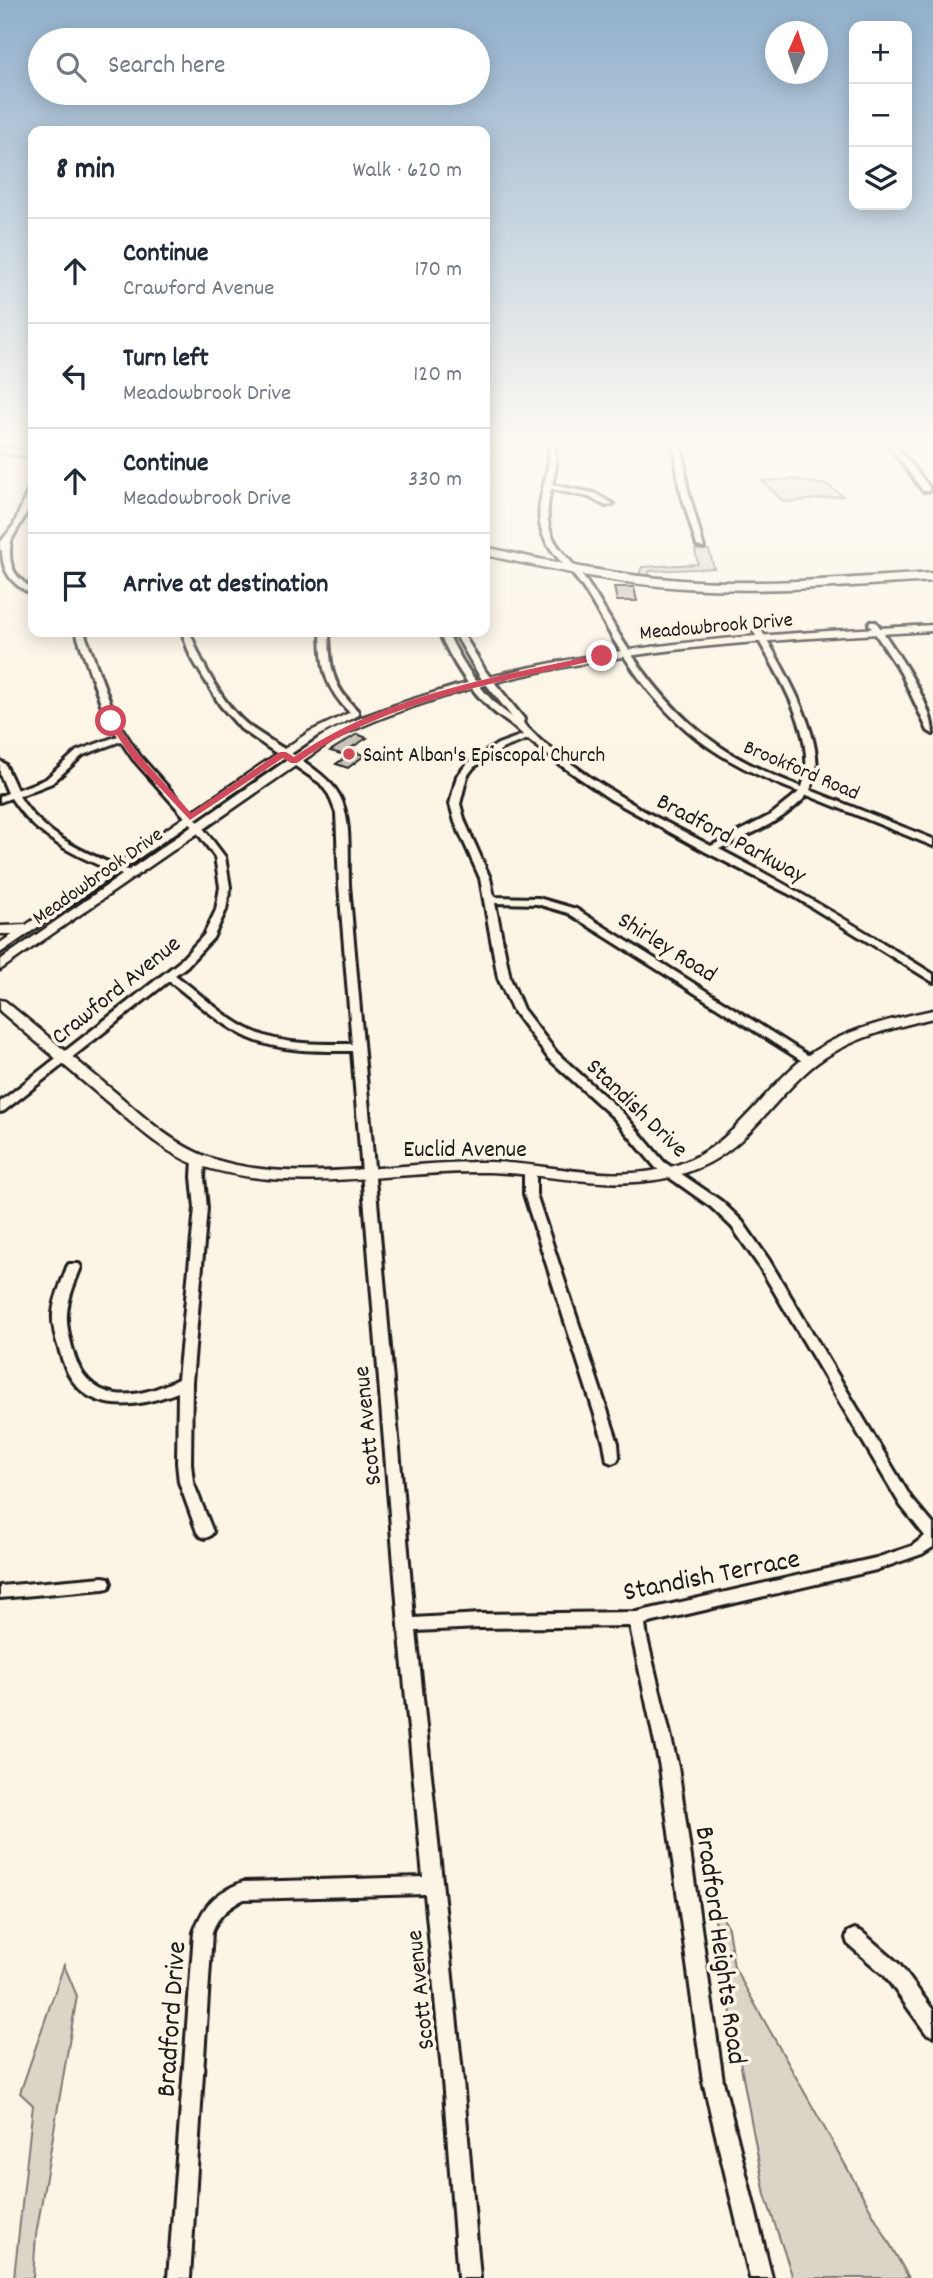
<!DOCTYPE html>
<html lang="en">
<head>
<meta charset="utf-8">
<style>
  :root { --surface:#fff; --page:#f6f6f7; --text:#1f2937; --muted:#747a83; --line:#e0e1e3 }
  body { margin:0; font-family:Dekko,sans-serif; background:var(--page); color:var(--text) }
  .controls { position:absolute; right:21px; top:21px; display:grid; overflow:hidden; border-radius:14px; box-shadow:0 4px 18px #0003 }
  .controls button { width:63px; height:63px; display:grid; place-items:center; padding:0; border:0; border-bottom:2px solid var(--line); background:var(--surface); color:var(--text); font:35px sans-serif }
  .compass { position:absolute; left:765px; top:21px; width:63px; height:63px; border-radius:50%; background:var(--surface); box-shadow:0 4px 18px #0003; rotate:3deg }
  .stop { position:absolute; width:21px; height:21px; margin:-16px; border:5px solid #d1495b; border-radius:50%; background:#fff }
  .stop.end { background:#d1495b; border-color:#fff; box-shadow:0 2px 7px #0008 }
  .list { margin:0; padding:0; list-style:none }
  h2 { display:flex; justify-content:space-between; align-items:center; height:91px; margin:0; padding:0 28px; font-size:30px }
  h2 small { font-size:23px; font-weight:400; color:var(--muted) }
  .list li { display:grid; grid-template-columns:46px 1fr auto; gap:21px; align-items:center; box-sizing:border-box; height:105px; padding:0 28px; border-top:2px solid var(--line) }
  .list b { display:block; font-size:26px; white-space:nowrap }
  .list p { margin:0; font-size:23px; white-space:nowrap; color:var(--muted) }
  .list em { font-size:23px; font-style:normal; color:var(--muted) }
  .icon { flex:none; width:38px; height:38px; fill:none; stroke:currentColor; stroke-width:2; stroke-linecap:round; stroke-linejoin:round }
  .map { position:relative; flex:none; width:933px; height:2278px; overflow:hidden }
  .search { position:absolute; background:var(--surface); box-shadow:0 4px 18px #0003; left:28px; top:28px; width:462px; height:77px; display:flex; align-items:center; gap:18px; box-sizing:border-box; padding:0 24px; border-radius:38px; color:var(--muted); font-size:26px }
  .panel { position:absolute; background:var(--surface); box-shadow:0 4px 18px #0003; left:28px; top:126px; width:462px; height:511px; border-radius:14px }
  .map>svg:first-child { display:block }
</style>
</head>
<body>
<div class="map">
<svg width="933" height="2278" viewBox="0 0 933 2278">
  <rect width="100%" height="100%" fill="#fcf5e5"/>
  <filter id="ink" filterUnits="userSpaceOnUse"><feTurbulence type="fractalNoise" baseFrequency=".0143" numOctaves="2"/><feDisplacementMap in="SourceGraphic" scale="14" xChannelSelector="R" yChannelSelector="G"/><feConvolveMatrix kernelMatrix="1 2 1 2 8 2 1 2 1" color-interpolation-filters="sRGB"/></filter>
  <g filter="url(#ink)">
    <path fill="#dbd5c8" stroke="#7c7872" stroke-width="2" d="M 793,479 L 827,485 L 843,496 L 790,502 L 782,500 L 762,481 Z
      M 695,550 L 709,550 L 714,568 L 650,571 L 648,576 L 639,575 L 642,567 L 698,564 Z
      M 712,1896 L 728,1928 L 734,1967 L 909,2278 L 793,2278 L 765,2195 L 719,1949 Z
      M 64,1965 L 77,1996 L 36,2235 L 33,2278 L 9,2278 L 14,2277 L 33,2105 L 20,2093 Z"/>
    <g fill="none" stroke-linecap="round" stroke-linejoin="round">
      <path stroke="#75726c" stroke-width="2.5" d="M 890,626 L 933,624
        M 778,634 L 857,629
        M 640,647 L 742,637
        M 504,671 L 603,652
        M 346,721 L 456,684
        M 300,749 L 320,734
        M 206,813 L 277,764
        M 134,864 L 178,834
        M 10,948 L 110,880"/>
      <path stroke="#75726c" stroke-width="3.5" d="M 0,955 L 12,947"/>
    </g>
    <path fill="#c4c0b3" stroke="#1c1c1c" stroke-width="2" d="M 614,587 L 634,587 L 637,601 L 617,601 Z
      M 357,734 L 367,738 L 341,754 L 330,751 Z
      M 353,752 L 365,755 L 348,768 L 336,764 Z"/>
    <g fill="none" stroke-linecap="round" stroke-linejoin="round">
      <g stroke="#1c1c1c" stroke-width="6">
        <path id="minor" d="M 549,444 L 555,444 L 556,467 L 552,485 L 594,493 L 613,504 L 606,506 L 589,497 L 551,489 C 538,544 565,547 590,587 C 605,609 617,633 632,655 C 679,724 724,758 802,787 C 820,739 777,673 754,632 L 761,630 C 782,665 822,733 816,774 C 815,779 812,785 810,790 L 933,839 L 933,846 L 807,795 C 784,822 749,834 719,849 C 793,887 863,930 933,974 L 933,982 L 795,897 L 706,852 L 610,799 L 559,764 L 528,739 L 504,748 L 474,767 L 467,776 L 460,804 L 465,822 L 490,878 L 494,897 L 538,898 L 576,909 L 817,1061 L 811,1065 L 807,1064 L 568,913 L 537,904 L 495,903 L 510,978 L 523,1009 L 557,1053 L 622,1112 L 664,1162 L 721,1201 L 742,1221 L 769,1260 L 911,1498 L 933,1524 L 933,1547 L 922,1554 L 876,1570 L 645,1624 L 647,1638 L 678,1767 L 723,2081 L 772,2278 L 750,2278 L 703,2081 L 660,1767 L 630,1626 L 480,1628 L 416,1631 L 464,2092 L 480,2278 L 458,2278 L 444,2092 L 425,1894 L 244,1899 C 229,1907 218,1915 212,1932 L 190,2278 L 168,2278 L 194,1932 C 204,1904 215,1893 243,1882 L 423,1877 L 399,1625 L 352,1051 C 319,1051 281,1052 249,1038 C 219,1024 195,1000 169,981 L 4,1111 L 0,1112 L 0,1102 L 179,962 L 204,935 L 216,910 L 220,887 L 215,857 L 191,824 L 133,759 L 121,741 L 83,755 L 52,783 L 19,796 C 44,838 92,856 135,873 L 135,877 L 127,877 C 83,859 38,841 11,798 L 0,802 L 0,796 L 8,793 L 0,774 L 0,761 L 5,764 L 17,790 L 46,779 L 77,751 L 118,736 L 107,721 L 76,632 L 84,632 L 117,721 L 139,755 L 197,820 L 225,857 L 230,887 L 226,910 L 213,938 L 187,966 L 175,975 C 204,996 231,1025 265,1036 C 292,1045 324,1044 352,1044 L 339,885 L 336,813 L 329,795 L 320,783 L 241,729 L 220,705 L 190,655 L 182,632 L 190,632 C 201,663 223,706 250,727 C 273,744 326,770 339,795 C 352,818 348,858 349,885 L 414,1618 L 480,1614 L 637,1612 L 876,1558 L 912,1546 L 925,1536 L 901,1506 L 759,1266 L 732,1227 L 711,1207 L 656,1168 L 614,1118 L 549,1059 L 512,1009 L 498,978 L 480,878 L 455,822 L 450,804 L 457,776 L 468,763 L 498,744 L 523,735 C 514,725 503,720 493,711 C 470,690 451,660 439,632 L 447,632 C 462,663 483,697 512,717 L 479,675 L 454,632 L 462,632 L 486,672 L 524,719 L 523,723 L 542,742 L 591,778 L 644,811 L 711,846 L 771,815 L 799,792 C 717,761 670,728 622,653 C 607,631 596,606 581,585 C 568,566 547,552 541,528 C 534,500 552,473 549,444 Z
          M 673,444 L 680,444 L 684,458 L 687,486 L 704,548 L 697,546 L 679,486 L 676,458 Z
          M 888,444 L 895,444 L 929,487 L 929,491 L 923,491 Z
          M 30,486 L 33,486 C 33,507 22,520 13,537 C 10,542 10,548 10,553 C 10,571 19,580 33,589 L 33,594 C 13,586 2,572 2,550 L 0,550 L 0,543 L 14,525 Z
          M 870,622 L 876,622 C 894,649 933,702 933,734 L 928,731 L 901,673 L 869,624 Z
          M 321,632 L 329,632 C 330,668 331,685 358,711 L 358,715 L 352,715 C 324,687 322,670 321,632 Z
          M 199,1155 L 205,1159 L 204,1177 L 207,1208 L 192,1382 L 191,1463 L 193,1482 L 213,1532 L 210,1536 L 205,1538 L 200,1536 L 197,1532 L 179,1482 L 177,1463 L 178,1392 C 127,1412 76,1414 60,1352 C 56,1340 52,1327 53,1314 C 54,1298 62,1282 67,1267 L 69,1264 L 79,1264 L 81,1267 C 75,1282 68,1298 67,1314 C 66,1326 70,1339 73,1351 C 88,1406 136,1401 178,1379 L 195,1208 L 192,1177 L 193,1159 Z
          M 530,1167 L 536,1171 L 536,1194 L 618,1443 L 619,1457 L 617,1461 L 612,1463 L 607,1461 L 604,1443 L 524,1194 L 524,1171 Z
          M 103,1577 L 109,1578 L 111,1583 L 109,1588 L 103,1589 L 0,1598 L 0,1586 Z
          M 855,1929 L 862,1932 L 899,1964 L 933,2010 L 933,2036 L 926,2033 L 885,1976 L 848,1944 L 846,1938 L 848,1932 Z"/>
      </g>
      <g stroke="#1c1c1c" stroke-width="5">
        <path id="tertiary" d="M 933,625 L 933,631 C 770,640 606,647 449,695 C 408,708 368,721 330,742 L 0,970 L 0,960 L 322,736 C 359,716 400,703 440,691 C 600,642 767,634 933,625 Z
          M 353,711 L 359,714 L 357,716 L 317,736 L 0,953 L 0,943 L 13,934 L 0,934 L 0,926 L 26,925 L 309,732 Z
          M 0,1000 L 5,1001 C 42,1031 78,1062 115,1092 C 143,1116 170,1142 205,1156 C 289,1188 400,1160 489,1162 C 554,1163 624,1188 687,1161 C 733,1141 757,1100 793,1067 C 832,1032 883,1021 933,1010 L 933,1018 C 887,1029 839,1041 804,1074 C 768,1107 744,1149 698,1168 C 630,1197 560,1174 489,1172 C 391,1170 291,1197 195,1164 C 160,1151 133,1123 105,1100 C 70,1070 35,1041 0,1011 Z"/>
      </g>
      <g stroke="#1c1c1c" stroke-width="5">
        <path id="primary" d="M 0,447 L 33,451 L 33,457 L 0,453 Z
          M 485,547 C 550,562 614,575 681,580 C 765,586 849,578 933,573 L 933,581 C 850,586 767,593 684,588 C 616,584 550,569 485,555 Z"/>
      </g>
      <use href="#minor" fill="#fcf5e5" fill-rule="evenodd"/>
      <use href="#tertiary" fill="#fcf5e5" fill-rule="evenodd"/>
      <use href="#primary" fill="#fcf5e5" fill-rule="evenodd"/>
    </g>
  </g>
  <linearGradient id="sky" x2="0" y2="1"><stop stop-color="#91b0cc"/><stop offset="0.58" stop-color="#fefaf3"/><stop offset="1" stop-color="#fefaf3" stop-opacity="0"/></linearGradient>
  <rect width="933" height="763" fill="url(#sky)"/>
  <path fill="#d1495b" d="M 602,654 L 605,658 C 499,683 388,699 297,763 L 291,763 L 283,758 L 190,820 L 133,759 L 107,721 L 114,720 L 139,755 L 191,813 L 280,752 L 286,752 L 294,757 C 384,695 498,676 602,654 Z"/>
  <circle fill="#d1495b" stroke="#fcf5e5" stroke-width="2.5" cx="349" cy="754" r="7"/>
  <g text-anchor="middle" stroke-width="7" stroke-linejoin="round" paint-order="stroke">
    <g font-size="21" fill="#1c1c1c" stroke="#fcf5e5">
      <text transform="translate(716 625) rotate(-5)" y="7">Meadowbrook Drive</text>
      <text transform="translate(802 769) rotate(23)" y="7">Brookford Road</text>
      <text transform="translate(97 875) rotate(-35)" y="7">Meadowbrook Drive</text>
    </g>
    <g font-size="21" fill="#1c1c1c" stroke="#fcf5e5" text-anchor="start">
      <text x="363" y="761">Saint Alban's Episcopal Church</text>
    </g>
    <g font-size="24" fill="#1c1c1c" stroke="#fcf5e5">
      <text transform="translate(732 837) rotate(28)" y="8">Bradford Parkway</text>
      <text transform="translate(668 946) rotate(32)" y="8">Shirley Road</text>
      <text transform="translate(115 989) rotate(-39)" y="8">Crawford Avenue</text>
      <text transform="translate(638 1107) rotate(44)" y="8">Standish Drive</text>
      <text x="465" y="1156">Euclid Avenue</text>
      <text transform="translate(366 1426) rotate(-96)" y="8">Scott Avenue</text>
      <text transform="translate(419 1990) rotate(-96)" y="8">Scott Avenue</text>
    </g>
    <g font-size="28" fill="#1c1c1c" stroke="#fcf5e5">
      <text transform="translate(711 1573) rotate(-11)" y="10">Standish Terrace</text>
      <text transform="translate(723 1945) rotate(82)" y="10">Bradford Heights Road</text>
      <text transform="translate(169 2019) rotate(-86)" y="10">Bradford Drive</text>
    </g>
  </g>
</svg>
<div class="controls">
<button>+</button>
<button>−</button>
<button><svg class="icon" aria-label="layers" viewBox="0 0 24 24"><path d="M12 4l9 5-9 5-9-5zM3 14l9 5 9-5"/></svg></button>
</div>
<svg class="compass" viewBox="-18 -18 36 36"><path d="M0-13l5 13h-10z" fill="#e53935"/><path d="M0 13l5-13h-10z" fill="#747a83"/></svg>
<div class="stop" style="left:111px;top:721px"></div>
<div class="stop end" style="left:602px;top:656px"></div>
<div class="search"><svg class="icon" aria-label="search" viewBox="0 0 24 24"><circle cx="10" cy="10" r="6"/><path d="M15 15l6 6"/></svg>Search here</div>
<section class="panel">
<h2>8 min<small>Walk · 620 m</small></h2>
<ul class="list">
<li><svg class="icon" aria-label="ahead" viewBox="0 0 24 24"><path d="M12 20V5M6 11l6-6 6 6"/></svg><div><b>Continue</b><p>Crawford Avenue</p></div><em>170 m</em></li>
<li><svg class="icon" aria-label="left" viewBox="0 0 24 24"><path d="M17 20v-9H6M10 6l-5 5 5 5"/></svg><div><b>Turn left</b><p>Meadowbrook Drive</p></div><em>120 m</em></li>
<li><svg class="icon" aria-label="ahead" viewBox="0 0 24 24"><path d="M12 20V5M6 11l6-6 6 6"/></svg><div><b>Continue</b><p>Meadowbrook Drive</p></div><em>330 m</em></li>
<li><svg class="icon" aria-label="arrive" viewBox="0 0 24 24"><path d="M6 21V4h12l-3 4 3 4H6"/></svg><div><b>Arrive at destination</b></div></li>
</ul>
</section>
</div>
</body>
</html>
